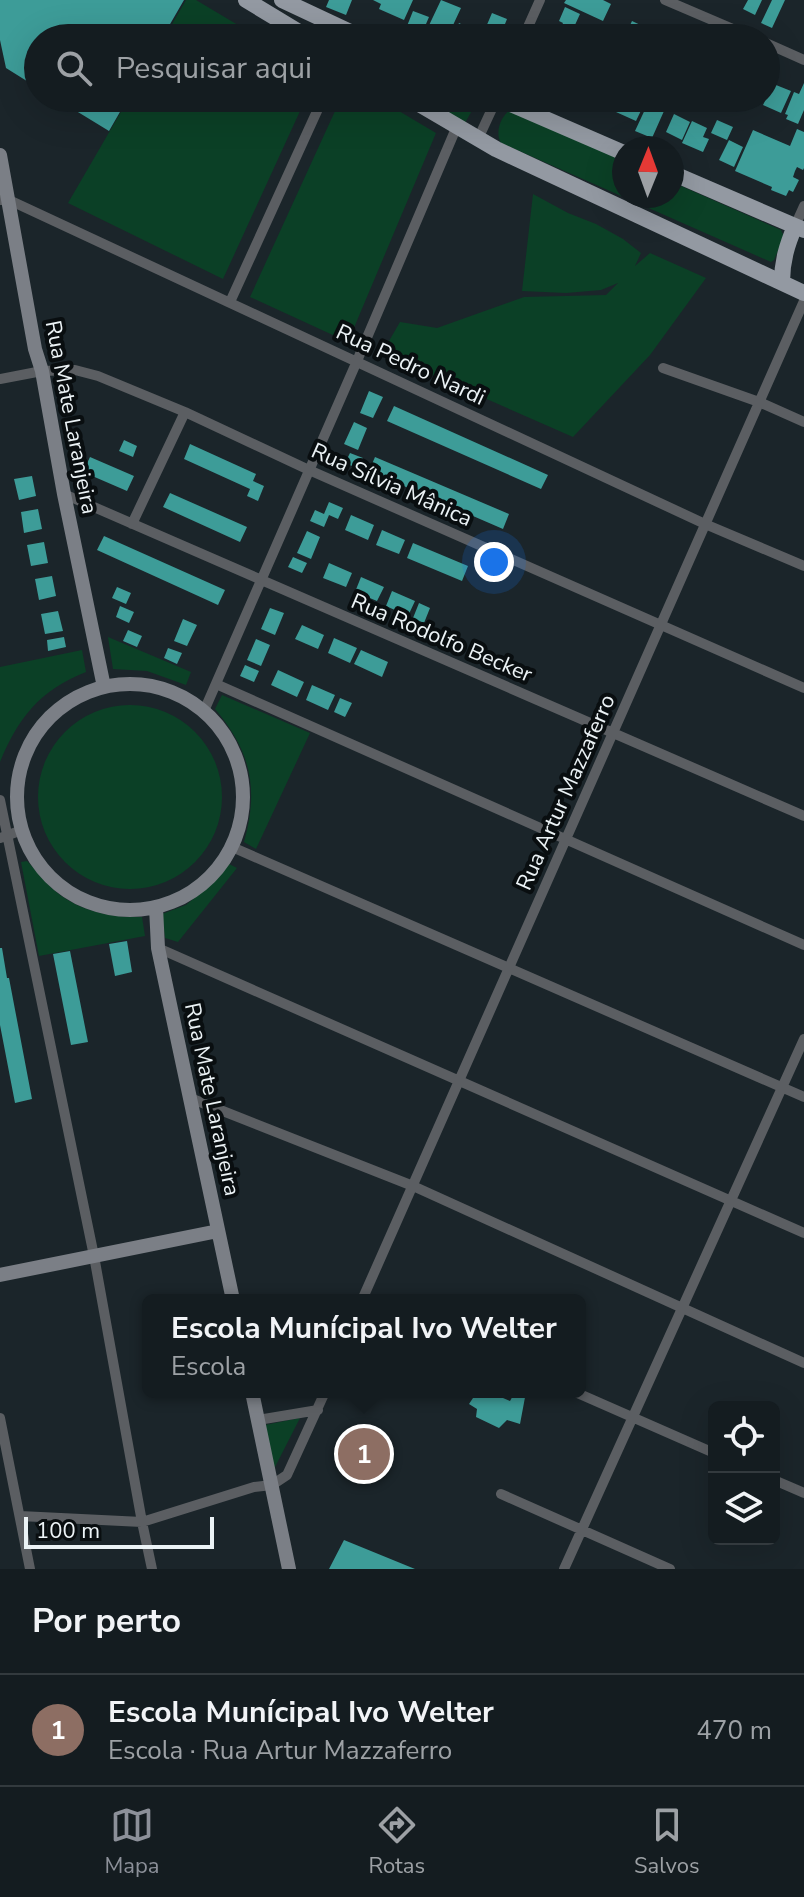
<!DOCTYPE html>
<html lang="pt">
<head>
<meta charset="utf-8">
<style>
  :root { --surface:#141c20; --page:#1d2529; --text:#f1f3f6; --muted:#9da1a5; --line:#333a3e; --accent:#8c9099 }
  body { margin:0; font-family:"Nunito Sans",sans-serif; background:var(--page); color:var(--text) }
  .controls { position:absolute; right:24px; bottom:24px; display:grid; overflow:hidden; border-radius:12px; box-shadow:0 8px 32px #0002 }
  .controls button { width:72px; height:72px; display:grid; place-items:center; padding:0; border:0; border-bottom:2px solid var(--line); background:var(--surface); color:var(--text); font:40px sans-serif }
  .compass { position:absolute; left:612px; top:136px; width:72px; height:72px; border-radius:50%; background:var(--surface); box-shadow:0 8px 32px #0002; rotate:1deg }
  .scale { position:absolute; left:24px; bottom:20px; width:190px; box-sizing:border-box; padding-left:8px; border:4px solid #ecf3f6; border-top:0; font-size:22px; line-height:28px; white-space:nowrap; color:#ecf3f6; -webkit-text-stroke:6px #090e10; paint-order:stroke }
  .you { position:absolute; left:494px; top:562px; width:28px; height:28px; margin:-20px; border:6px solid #fff; border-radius:50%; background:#1a73e8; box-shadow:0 0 0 12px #1a73e833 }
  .badge { display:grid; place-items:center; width:52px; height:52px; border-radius:50%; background:var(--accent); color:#fff; font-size:26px; font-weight:700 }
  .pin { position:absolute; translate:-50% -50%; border:4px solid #fff; box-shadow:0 2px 8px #0006 }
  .popup { position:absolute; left:142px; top:1294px; width:444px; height:104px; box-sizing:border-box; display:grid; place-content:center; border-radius:12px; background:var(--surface); filter:drop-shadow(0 2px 6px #0005); font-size:26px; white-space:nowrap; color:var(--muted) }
  .popup b { font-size:30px; color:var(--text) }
  .popup::after { content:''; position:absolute; left:50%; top:100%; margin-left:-16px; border:16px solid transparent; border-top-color:var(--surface) }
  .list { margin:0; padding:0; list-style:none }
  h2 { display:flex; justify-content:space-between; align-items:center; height:104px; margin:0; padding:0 32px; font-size:34px }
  h2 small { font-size:26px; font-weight:400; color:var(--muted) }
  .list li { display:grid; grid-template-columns:52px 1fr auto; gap:24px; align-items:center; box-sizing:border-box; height:112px; padding:0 32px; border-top:2px solid var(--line) }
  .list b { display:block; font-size:30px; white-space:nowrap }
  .list p { margin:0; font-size:26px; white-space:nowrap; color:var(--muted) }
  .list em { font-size:26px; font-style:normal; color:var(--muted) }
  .icon { flex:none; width:44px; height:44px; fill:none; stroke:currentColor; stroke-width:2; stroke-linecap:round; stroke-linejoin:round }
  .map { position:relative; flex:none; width:804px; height:1569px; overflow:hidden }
  .search { position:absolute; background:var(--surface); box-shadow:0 8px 32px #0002; left:24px; right:24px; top:24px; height:88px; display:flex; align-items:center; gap:20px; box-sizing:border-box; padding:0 28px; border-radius:44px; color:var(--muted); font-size:30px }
  .sheet { height:216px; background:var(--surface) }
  nav { display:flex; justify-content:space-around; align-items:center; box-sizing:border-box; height:112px; border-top:2px solid var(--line); background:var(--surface); font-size:22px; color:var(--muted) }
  nav a { display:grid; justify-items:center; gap:4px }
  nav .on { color:var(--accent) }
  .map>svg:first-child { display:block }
</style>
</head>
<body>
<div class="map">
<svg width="804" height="1569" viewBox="0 0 804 1569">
  <rect width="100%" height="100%" fill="#1b252a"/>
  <path fill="#0b4026" d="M 186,0 L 196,0 L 260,38 L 164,38 Z
    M 129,98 L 306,98 L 223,279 L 68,203 Z
    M 341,98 L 377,98 L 436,133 L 348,342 L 250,297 Z
    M 424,98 L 479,98 L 465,123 Z
    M 510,110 L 624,161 L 624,196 L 672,196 L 672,182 L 781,230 L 784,237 L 774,260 L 771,262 L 501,143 C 495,133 500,117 510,110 Z
    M 533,194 L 568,213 L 596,224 L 623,239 L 641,253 L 635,266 L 650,253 L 706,278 L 650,355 L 573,437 L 382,353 L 400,322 L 437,328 L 524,297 L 606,295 L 618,283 L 601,290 L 566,293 L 522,291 Z
    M 108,637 L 191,672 L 186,685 L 147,671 L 113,669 Z
    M 82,650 L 86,672 C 40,690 18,718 0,762 L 0,667 Z
    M 222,695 L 310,733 L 256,849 L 244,842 C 259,789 251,751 215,709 Z
    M38 797a92 92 0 1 1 184 0a92 92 0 1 1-184 0Z
    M 27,861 C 36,870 44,881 53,889 C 77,911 112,918 142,917 L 145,936 L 39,956 L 21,862 Z
    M 229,864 L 237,868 L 178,942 L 165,938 L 162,914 L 186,905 L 220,876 Z
    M 300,1418 L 274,1469 L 265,1425 Z"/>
  <path fill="#3d9c98" d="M 0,0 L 184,0 L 162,38 L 38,38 L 38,88 L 6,68 L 0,40 Z
    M 329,0 L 352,0 L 346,15 L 326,7 Z
    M 373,0 L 413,0 L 404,20 L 379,9 L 381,4 Z
    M 441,0 L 461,8 L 447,38 L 423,38 Z
    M 566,0 L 603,0 L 611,4 L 603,21 L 564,3 Z
    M 748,0 L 762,0 L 755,15 L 743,9 Z
    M 772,0 L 785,0 L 772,28 L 761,23 Z
    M 565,7 L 580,14 L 569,38 L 561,38 L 557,36 L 563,23 L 559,21 Z
    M 413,11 L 429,17 L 420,38 L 405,31 Z
    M 492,13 L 507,19 L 501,34 L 486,27 Z
    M 632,21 L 651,30 L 647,38 L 624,38 Z
    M 459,23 L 475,31 L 472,38 L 452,38 Z
    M 766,81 L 791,91 L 781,113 L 763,105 L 766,99 Z
    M 804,83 L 804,110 L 798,124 L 786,119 L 788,115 L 785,114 L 794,92 L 799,94 Z
    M 55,98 L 128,98 L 109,131 Z
    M 562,98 L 595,98 L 590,109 Z
    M 623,98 L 647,98 L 636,121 L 616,112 Z
    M 648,103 L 664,111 L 652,138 L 635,131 Z
    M 674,114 L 690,122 L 682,140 L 666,132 Z
    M 717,120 L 733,127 L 727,140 L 711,133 Z
    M 692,121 L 707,128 L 703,137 L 709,139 L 703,152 L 682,143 Z
    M 797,129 L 804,132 L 804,168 L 803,170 L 797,167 L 795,171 L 793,177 L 799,180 L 793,192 L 789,190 L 786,196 L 771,190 L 772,187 L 735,171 L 753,130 L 790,146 Z
    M 729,140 L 743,147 L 734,167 L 719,160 Z
    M 369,391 L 383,397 L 373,418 L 360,413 Z
    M 394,406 L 548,475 L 541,489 L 387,421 Z
    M 354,422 L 367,428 L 358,450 L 344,444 Z
    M 124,440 L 137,446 L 133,457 L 119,451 Z
    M 190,444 L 256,474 L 253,481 L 264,486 L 258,501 L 247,496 L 250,489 L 184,459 Z
    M 350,453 L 363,458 L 359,469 L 345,463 Z
    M 90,457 L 134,476 L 127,491 L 83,472 Z
    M 375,457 L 509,514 L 503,529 L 369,471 Z
    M 32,476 L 36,496 L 19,500 L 14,479 Z
    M 170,493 L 247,527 L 240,542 L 163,507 Z
    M 329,502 L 343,508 L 338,519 L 329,515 L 324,527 L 310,521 L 315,510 L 324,514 Z
    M 38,509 L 42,529 L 24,533 L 21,512 Z
    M 351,515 L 374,525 L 368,540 L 345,530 Z
    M 382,530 L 405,540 L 399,554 L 376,545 Z
    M 307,531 L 320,537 L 311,559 L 297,553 Z
    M 104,536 L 225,590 L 218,605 L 97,550 Z
    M 44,542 L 48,563 L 31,566 L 27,545 Z
    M 413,543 L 468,566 L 462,581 L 407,558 Z
    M 293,557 L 307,563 L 302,573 L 288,567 Z
    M 329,563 L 352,573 L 346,587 L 323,578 Z
    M 52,576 L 56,596 L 39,600 L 35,579 Z
    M 361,577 L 384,587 L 377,601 L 355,592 Z
    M 117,587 L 131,593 L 126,604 L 112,598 Z
    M 392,591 L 415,601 L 408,616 L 386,606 Z
    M 419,603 L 430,608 L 424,623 L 413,618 Z
    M 120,606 L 134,612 L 129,623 L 116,617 Z
    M 270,608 L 284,613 L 275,635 L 261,629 Z
    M 58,611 L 63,631 L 45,634 L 41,614 Z
    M 183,619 L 197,625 L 187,646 L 174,641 Z
    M 302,625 L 324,635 L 318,649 L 295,639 Z
    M 128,630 L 142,636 L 137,647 L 123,641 Z
    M 64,637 L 66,647 L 48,651 L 47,640 Z
    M 334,638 L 357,648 L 350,663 L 328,653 Z
    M 256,639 L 270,645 L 261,666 L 247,660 Z
    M 168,648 L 182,653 L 177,664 L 164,658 Z
    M 361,650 L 388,662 L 382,677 L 354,664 Z
    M 245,665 L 259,671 L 254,682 L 240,676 Z
    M 278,670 L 304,682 L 297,697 L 271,685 Z
    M 312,685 L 335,695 L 328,710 L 306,700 Z
    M 340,698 L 352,703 L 345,717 L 334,712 Z
    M 127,941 L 132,972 L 115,976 L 109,944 Z
    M 0,948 L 2,948 L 7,978 L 9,978 L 32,1099 L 15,1103 L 0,1025 Z
    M 70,951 L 88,1042 L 71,1045 L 53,954 Z
    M 477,1392 L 489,1392 L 510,1401 L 515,1392 L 526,1392 L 520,1424 L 507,1420 L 499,1428 L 476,1417 L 477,1409 L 469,1404 Z
    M 344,1540 L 415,1569 L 329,1569 Z"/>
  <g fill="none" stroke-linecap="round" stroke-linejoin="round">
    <path stroke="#5b5e62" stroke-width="10" d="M 665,0 L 754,38
      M 523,38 L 540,0
      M 766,43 L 804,60
      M 478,139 L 497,98
      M 0,200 L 9,200 L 705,524 L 804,566
      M 795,226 L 804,206
      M 230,302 L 323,98
      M 663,368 L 759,402 L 804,422
      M 0,379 L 42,371 L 75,370 L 98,376 L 185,412 L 309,470 L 804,688
      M 64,494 L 804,816
      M 132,524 L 185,412
      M 216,684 L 804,945
      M 204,711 L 357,361 L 457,126
      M 0,800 L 94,1256 L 142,1522 L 152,1569
      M 0,838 L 22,830
      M 232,847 L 804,1097
      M 158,948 L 804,1233
      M 190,1098 L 413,1186 L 804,1363
      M 362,1300 L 804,301
      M 575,1392 L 714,1453
      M 0,1418 L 30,1569
      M 258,1420 L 318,1410
      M 774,1480 L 804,1493
      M 501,1494 L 670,1569
      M 20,1516 L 142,1522 L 254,1487 L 272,1485 L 287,1475 L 325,1392
      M 564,1569 L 804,1039"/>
    <path stroke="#7b7f86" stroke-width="14" d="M 0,155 L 35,349 L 42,371 L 64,494 L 104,687
      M17 797a113 113 0 1 1 226 0a113 113 0 1 1-226 0Z
      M 156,907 L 158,948 L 233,1300
      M 0,1275 L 218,1231
      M 252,1392 L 289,1569"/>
    <path stroke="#9399a2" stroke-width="16" d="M 246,0 L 309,38
      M 282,0 L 363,38
      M 409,98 L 496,149 L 804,293
      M 497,98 L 624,153
      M 672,173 L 804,230
      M 782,282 C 782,261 787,245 795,226"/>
  </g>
  <g text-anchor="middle" stroke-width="8" stroke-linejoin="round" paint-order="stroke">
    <g font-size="22" fill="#ecf3f6" stroke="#090e10">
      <text transform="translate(411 364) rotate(25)" y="8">Rua Pedro Nardi</text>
      <text transform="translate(72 417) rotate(79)" y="8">Rua Mate Laranjeira</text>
      <text transform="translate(392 484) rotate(24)" y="8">Rua Sílvia Mânica</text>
      <text transform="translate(442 637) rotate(23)" y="8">Rua Rodolfo Becker</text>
      <text transform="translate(565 792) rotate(-66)" y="8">Rua Artur Mazzaferro</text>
      <text transform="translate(213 1099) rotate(78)" y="8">Rua Mate Laranjeira</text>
    </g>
  </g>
</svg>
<div class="controls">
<button><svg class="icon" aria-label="locate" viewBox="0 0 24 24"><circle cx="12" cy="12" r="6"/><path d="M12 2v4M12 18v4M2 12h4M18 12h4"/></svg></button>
<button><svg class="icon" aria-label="layers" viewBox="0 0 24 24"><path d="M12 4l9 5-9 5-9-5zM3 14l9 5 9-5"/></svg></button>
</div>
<svg class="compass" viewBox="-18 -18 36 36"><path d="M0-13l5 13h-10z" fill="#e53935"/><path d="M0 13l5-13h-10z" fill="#9da1a5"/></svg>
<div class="scale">100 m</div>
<div class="you"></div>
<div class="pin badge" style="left:364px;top:1454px;background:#8d6e63">1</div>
<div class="popup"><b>Escola Munícipal Ivo Welter</b>Escola</div>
<div class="search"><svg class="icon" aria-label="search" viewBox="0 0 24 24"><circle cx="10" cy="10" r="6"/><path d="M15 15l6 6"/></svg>Pesquisar aqui</div>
</div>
<section class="sheet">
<h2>Por perto<small></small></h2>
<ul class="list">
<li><span class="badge" style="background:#8d6e63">1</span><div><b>Escola Munícipal Ivo Welter</b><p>Escola · Rua Artur Mazzaferro</p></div><em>470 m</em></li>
</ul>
</section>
<nav>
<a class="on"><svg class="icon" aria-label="map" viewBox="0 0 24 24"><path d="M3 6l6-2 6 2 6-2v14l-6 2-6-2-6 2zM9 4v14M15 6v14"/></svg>Mapa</a>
<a><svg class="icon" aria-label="directions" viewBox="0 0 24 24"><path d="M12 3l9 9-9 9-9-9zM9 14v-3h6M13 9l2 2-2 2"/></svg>Rotas</a>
<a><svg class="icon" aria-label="saved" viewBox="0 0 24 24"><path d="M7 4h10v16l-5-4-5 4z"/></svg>Salvos</a>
</nav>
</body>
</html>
